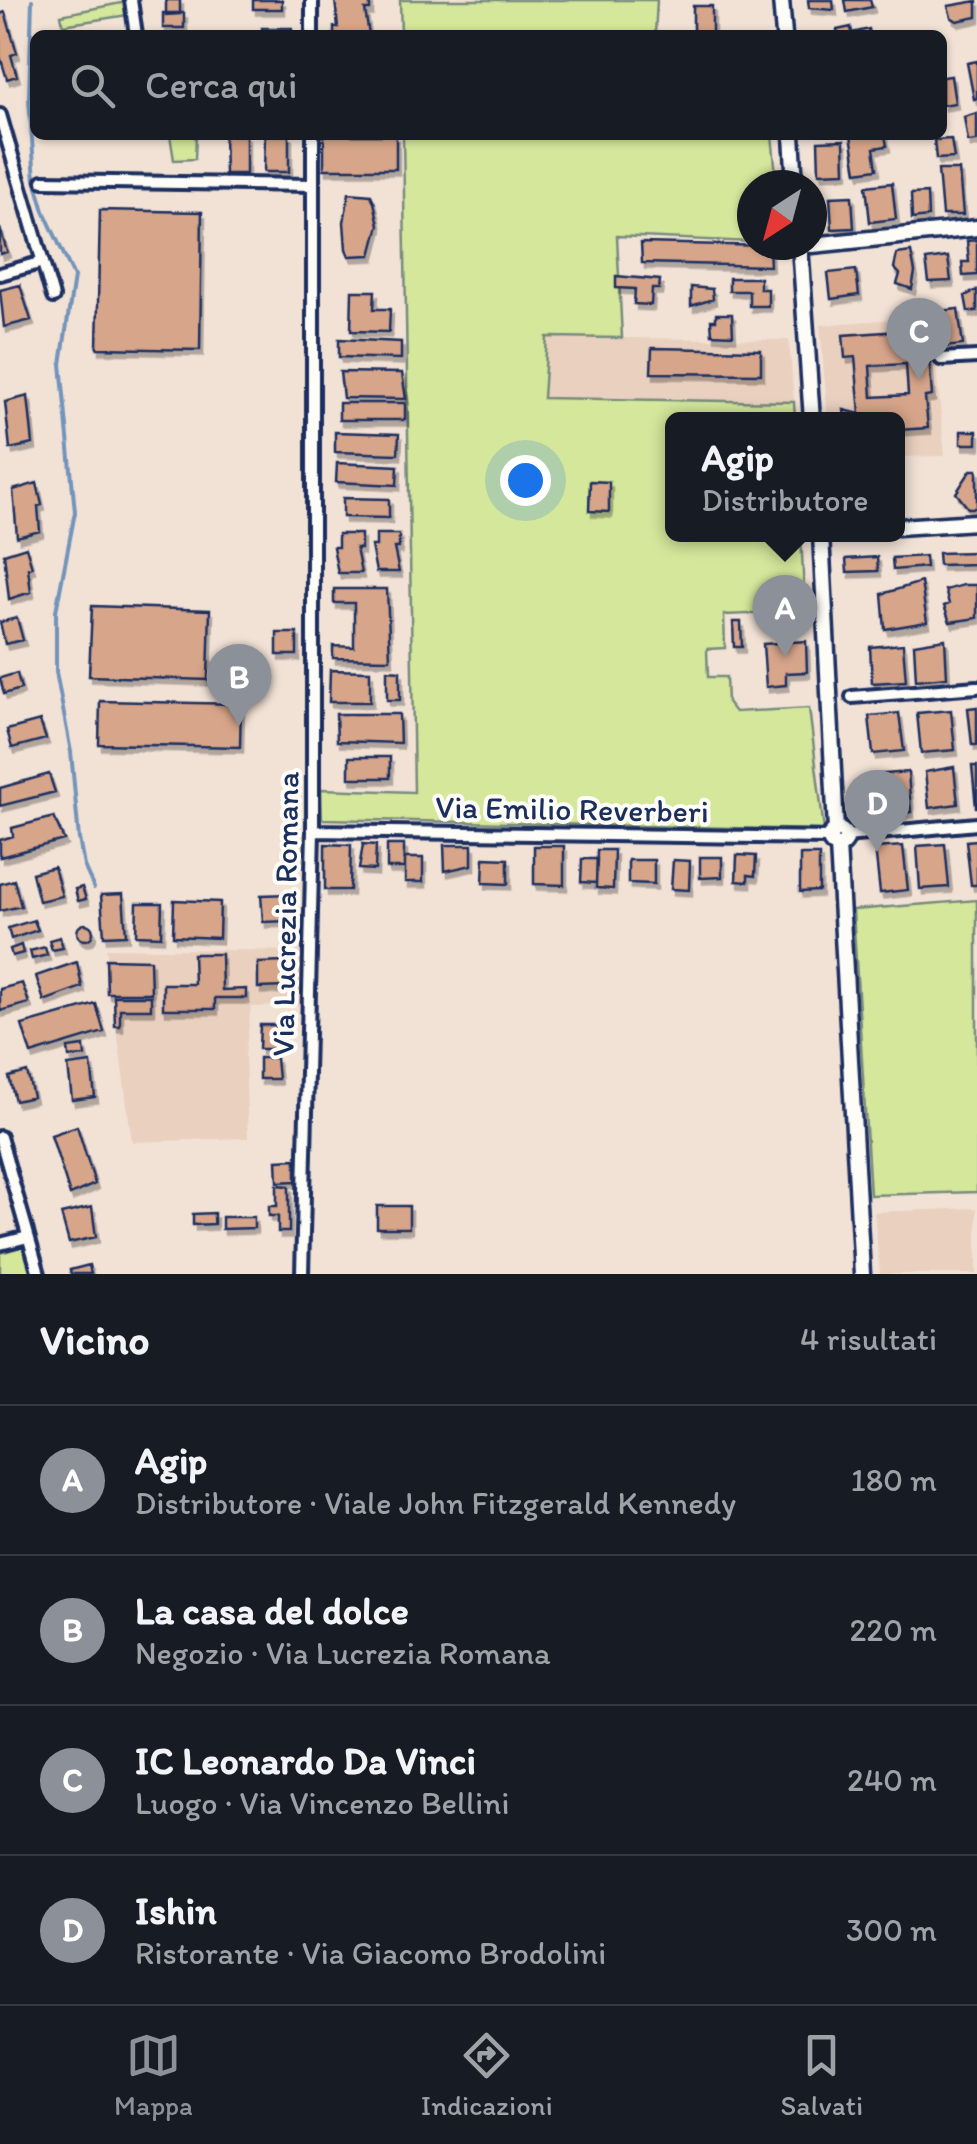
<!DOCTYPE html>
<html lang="it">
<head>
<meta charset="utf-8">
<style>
  :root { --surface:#171b24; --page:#20242c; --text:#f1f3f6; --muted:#9ea1a6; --line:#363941; --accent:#8c9099 }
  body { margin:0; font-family:Itim,sans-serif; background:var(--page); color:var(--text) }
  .compass { position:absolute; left:737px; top:170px; width:90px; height:90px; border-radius:50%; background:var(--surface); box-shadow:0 2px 8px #0004; rotate:216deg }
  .you { position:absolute; left:525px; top:480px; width:35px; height:35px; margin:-25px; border:8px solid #fff; border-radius:50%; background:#1a73e8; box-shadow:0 0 0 15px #1a73e833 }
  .badge { display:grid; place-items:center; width:65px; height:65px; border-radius:50%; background:var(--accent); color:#fff; font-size:32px; font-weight:700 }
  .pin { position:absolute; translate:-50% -82px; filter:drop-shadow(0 2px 5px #0008) }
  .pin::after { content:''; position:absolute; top:52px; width:35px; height:30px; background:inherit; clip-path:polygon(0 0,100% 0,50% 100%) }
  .popup { position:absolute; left:665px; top:412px; width:240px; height:130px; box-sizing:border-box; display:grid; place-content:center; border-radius:15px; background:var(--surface); filter:drop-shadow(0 2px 8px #0005); font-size:32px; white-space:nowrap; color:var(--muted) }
  .popup b { font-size:38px; color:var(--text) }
  .popup::after { content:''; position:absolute; left:50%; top:100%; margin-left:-20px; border:20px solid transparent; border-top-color:var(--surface) }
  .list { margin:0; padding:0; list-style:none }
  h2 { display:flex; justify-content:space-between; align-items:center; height:130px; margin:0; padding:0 40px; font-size:42px }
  h2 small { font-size:32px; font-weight:400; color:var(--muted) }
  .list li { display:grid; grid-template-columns:65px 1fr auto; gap:30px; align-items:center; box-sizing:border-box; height:150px; padding:0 40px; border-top:2px solid var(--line) }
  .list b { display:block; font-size:38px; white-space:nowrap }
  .list p { margin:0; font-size:32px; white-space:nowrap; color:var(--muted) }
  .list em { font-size:32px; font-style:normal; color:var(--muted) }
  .icon { flex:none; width:55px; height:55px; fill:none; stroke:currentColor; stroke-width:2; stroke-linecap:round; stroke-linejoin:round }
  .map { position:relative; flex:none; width:977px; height:1274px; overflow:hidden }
  .search { position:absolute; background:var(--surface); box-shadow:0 2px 8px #0004; left:30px; right:30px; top:30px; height:110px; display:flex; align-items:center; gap:25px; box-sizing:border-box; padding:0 35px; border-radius:15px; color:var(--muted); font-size:38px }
  .sheet { height:730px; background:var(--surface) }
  nav { display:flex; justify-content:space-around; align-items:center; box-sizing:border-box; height:140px; border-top:2px solid var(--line); background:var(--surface); font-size:28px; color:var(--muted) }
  nav a { display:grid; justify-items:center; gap:5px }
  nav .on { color:var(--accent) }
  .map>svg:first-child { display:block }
</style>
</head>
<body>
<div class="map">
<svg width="977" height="1274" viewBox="0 0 977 1274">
  <defs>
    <filter id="shadow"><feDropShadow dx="3" dy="5.5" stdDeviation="0" flood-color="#0004"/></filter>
  </defs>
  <rect width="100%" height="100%" fill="#f2e2d6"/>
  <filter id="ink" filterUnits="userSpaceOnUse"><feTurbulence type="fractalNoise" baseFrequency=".01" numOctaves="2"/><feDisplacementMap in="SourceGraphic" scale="20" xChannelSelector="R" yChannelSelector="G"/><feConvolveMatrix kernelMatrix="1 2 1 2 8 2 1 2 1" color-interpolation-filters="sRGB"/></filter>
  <g filter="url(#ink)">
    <path fill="#ead0bf" d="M 931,316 L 945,456 L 898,457 L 898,420 L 828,419 L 820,325 Z
      M 547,337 L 789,340 L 794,402 L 543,399 Z
      M 106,948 L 303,951 L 303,1005 L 251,1007 L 245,1055 L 248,1138 L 132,1142 Z
      M 977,1208 L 977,1274 L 880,1274 L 874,1212 Z"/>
    <path fill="#d4e79b" stroke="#788b7c" stroke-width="2.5" d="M 400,0 L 657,0 L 655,35 L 401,35 Z
      M 126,2 L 128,15 L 63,25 L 61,15 Z
      M 170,135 L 196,135 L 195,159 L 174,160 Z
      M 403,135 L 772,135 L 777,185 L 752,185 L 752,242 L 617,236 L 622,338 L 547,337 L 543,398 L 794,402 L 795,419 L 672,420 L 672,534 L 801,535 L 805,612 L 724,615 L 725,648 L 707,649 L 708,677 L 726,677 L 727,702 L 735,712 L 809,708 L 824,830 L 322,819 L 321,789 L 414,792 Z
      M 977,900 L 977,1192 L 870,1195 L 853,910 Z
      M 24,1246 L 32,1274 L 0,1274 L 0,1253 Z"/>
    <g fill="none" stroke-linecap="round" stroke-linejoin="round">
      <path stroke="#7293ba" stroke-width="4" d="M 32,0 L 29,99 L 35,180 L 44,211 L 74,277 L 61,364 L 75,512 L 56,611 L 56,672 L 71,752 L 79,839 L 84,866 L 94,888"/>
    </g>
    <path fill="#d7a58a" stroke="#1b2f5e" stroke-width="2.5" fill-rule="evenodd" filter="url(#shadow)" d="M 166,0 L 180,0 L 180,14 L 166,15 Z
      M 253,0 L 282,0 L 282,9 L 253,9 Z
      M 335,0 L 370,0 L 370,10 L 365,10 L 369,35 L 334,35 L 334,27 L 338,27 Z
      M 808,0 L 833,0 L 834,10 L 809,8 Z
      M 845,0 L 870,0 L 872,7 L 847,12 Z
      M 977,1 L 977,17 L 957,21 L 951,17 L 948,6 Z
      M 693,6 L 712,6 L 712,35 L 693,35 Z
      M 5,12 L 17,53 L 11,55 L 17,76 L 7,79 L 0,56 L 0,14 Z
      M 163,13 L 184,13 L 184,28 L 163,28 Z
      M 851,27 L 852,33 L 869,29 L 870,34 L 881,35 L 838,35 L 837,30 Z
      M 262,28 L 292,28 L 292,35 L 262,35 Z
      M 977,61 L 977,98 L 974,99 L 967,63 Z
      M 951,76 L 955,103 L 942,105 L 942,77 Z
      M 977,113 L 977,141 L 968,142 L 964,117 Z
      M 224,135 L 246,135 L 246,174 L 225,174 Z
      M 265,135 L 289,135 L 289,172 L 264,172 Z
      M 324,135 L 396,135 L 396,169 L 324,169 Z
      M 851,135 L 885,135 L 887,146 L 874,148 L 877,169 L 857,172 Z
      M 951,139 L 954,158 L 936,159 L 934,140 Z
      M 844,140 L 845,172 L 819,173 L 818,141 Z
      M 938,170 L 959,170 L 963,215 L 942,215 Z
      M 892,183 L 896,219 L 870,222 L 866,186 Z
      M 349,193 L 371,195 L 374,202 L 379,225 L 371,255 L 349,256 L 346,249 L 344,222 Z
      M 927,193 L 928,217 L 912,219 L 911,194 Z
      M 852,196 L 854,228 L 832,229 L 830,197 Z
      M 100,210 L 202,212 L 200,350 L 97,348 Z
      M 0,228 L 7,252 L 0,254 Z
      M 977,240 L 977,275 L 963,276 L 962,262 L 969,262 L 967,241 Z
      M 641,243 L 769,246 L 770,266 L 642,263 Z
      M 911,252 L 915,272 L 912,289 L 897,284 L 900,274 L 894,268 L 897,254 Z
      M 948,257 L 951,281 L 929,282 L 926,260 Z
      M 856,270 L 859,295 L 831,299 L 828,273 Z
      M 616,276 L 660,280 L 659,289 L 652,289 L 651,305 L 634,304 L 635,289 L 616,288 Z
      M 729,278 L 760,278 L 760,289 L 768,289 L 768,306 L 749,306 L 749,291 L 729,291 Z
      M 20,285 L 31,320 L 4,327 L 0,290 Z
      M 691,287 L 712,289 L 713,299 L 691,306 Z
      M 977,290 L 977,311 L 968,312 L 965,296 Z
      M 352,291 L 375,291 L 374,309 L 390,309 L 389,332 L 351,331 Z
      M 958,309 L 963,345 L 944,347 L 940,311 Z
      M 716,314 L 732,314 L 733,335 L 712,334 L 711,320 L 716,320 Z
      M 927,329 L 932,396 L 925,397 L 928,428 L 898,430 L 898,420 L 845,420 L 844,410 L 860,414 L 855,357 L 845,358 L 843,335 ZM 906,364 L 908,395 L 872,397 L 870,366 Z
      M 339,339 L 401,342 L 401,359 L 339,357 Z
      M 652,348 L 761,350 L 761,374 L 651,373 Z
      M 340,372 L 402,373 L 406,399 L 343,398 Z
      M 28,396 L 33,444 L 10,449 L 5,402 Z
      M 339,403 L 405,403 L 405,420 L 339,420 Z
      M 961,431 L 977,431 L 977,444 L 961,444 Z
      M 335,432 L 399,434 L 398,454 L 335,452 Z
      M 337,463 L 398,466 L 397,485 L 336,482 Z
      M 971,470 L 977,470 L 977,508 L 968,508 L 956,493 Z
      M 590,481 L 609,482 L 609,512 L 589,511 Z
      M 37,483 L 42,505 L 38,506 L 40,531 L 17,537 L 13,490 Z
      M 343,498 L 389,499 L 389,518 L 343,517 Z
      M 338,534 L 361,534 L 361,549 L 356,548 L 361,573 L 338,573 L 333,547 L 338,547 Z
      M 376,534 L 399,534 L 399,548 L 394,548 L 399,572 L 376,572 L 371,546 L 376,546 Z
      M 26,547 L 32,567 L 28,568 L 31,592 L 9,599 L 4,554 Z
      M 975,552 L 976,564 L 939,565 L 938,553 Z
      M 925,556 L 926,567 L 893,570 L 892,558 Z
      M 877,557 L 878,571 L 847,572 L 846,559 Z
      M 921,582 L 927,622 L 885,629 L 882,594 Z
      M 963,585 L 977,585 L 977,618 L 950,622 L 944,606 L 949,604 L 945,590 Z
      M 334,589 L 387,589 L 390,659 L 333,658 L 333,646 L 354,647 L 354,603 L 334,603 Z
      M 92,606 L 210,610 L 208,680 L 89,676 Z
      M 17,618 L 23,640 L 5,644 L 0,622 Z
      M 733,622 L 741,622 L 742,647 L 734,647 Z
      M 277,633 L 297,633 L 297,655 L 277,655 Z
      M 945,639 L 947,677 L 916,680 L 914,644 Z
      M 806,641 L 807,672 L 786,673 L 786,685 L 766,687 L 763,644 Z
      M 903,644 L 906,681 L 872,683 L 870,647 Z
      M 330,670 L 370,671 L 370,702 L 329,702 Z
      M 387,670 L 400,671 L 400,700 L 387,700 Z
      M 17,673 L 21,689 L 4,694 L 0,678 Z
      M 100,701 L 241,704 L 240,747 L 99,744 Z
      M 977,707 L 977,745 L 972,745 L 968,708 Z
      M 951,710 L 955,750 L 921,753 L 917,713 Z
      M 899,713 L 904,751 L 873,754 L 869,716 Z
      M 336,714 L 399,714 L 400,743 L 337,741 Z
      M 40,721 L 46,739 L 12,748 L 7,730 Z
      M 349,757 L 390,757 L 390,778 L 349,778 Z
      M 972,766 L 977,766 L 977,807 L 976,807 Z
      M 954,767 L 958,804 L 929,808 L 925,772 Z
      M 908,772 L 911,812 L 877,815 L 873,775 Z
      M 49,774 L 55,792 L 0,806 L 0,788 Z
      M 54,817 L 64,840 L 0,857 L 0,840 L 13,836 L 12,828 Z
      M 977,840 L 977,885 L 971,885 L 966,841 Z
      M 325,844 L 351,845 L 350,890 L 325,890 Z
      M 363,844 L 376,845 L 375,870 L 359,869 Z
      M 945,844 L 949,887 L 920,889 L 917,846 Z
      M 387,845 L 404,845 L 404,868 L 387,868 Z
      M 444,845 L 472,845 L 472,865 L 445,871 Z
      M 534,846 L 564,846 L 564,885 L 534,884 Z
      M 903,846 L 908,890 L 880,893 L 875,848 Z
      M 597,850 L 614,850 L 613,889 L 596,888 Z
      M 737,855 L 756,856 L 755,876 L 748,875 L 748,882 L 736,881 Z
      M 800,855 L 819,855 L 819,891 L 800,892 Z
      M 700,857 L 722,857 L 722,877 L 700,878 Z
      M 405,858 L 423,858 L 423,882 L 405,882 Z
      M 484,858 L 508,859 L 508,884 L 483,883 Z
      M 582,859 L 597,859 L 596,883 L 581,882 Z
      M 628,860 L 654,860 L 654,884 L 628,883 Z
      M 673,860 L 690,861 L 689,890 L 671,889 Z
      M 54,867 L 62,896 L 39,901 L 32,873 Z
      M 14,880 L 21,906 L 0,911 L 0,884 Z
      M 82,887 L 86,899 L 78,901 L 75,889 Z
      M 123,894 L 126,935 L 104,936 L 101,895 Z
      M 288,894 L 289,921 L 263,922 L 261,895 Z
      M 174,900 L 220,902 L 219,938 L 173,936 Z
      M 137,903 L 162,903 L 161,936 L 136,935 Z
      M 34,920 L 38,930 L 11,939 L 8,928 Z
      M77 932a8 8 0 1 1 16 0a8 8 0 1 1-16 0Z
      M 60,937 L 63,948 L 52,950 L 49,940 Z
      M 21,945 L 23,953 L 12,956 L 10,949 Z
      M 45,947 L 47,955 L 32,959 L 30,951 Z
      M 193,954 L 221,954 L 222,990 L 246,989 L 246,998 L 215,998 L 215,1009 L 163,1009 L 163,984 L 194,984 Z
      M 106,959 L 150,960 L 151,993 L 107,993 Z
      M 77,962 L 82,987 L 44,1001 L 36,976 Z
      M 285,962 L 286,987 L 258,988 L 258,963 Z
      M 22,983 L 29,1003 L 0,1011 L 0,989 Z
      M 114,996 L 151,996 L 151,1009 L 120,1009 L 120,1026 L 115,1026 Z
      M 96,1004 L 104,1032 L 31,1054 L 22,1025 Z
      M 260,1025 L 276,1025 L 276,1049 L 259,1049 Z
      M 84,1046 L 85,1056 L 69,1057 L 68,1048 Z
      M 259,1058 L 276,1058 L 278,1079 L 259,1079 Z
      M 91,1063 L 95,1097 L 72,1100 L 68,1066 Z
      M 27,1072 L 33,1097 L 15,1101 L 9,1077 Z
      M 77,1126 L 95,1184 L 70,1195 L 51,1135 Z
      M 296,1159 L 296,1181 L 278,1182 L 277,1160 Z
      M 277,1185 L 289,1186 L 289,1232 L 278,1232 L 278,1216 L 269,1216 L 269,1206 L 277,1206 Z
      M 377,1206 L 409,1206 L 409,1228 L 377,1228 Z
      M 92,1207 L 96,1237 L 69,1243 L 61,1214 Z
      M 214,1213 L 214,1224 L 193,1225 L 193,1214 Z
      M 222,1217 L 254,1217 L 254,1228 L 222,1229 Z
      M 89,1265 L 91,1274 L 71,1274 L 70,1270 Z"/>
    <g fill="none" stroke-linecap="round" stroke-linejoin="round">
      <g stroke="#1b2f5e" stroke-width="18">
        <path id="street" d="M 131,0 L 136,35
          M 312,0 L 312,35
          M 0,115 L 53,297
          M 43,181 L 313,185
          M 0,274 L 43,262
          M 941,359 L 977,357
          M 852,697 L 977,687
          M 313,831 L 830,838
          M 845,836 L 977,824
          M 0,1137 L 39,1274
          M 0,1244 L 28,1237
          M 302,1274 L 313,831 L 313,135"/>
      </g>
      <g stroke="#1b2f5e" stroke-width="21">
        <path id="secondary" d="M 781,0 L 784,35
          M 792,135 L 795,185
          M 800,245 L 812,420
          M 812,245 L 977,228
          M 898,527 L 977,522
          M 821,534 L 836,830
          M830 838a8 8 0 1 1 16 0a8 8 0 1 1-16 0Z
          M 838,846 L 862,1274"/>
      </g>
      <use href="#street" stroke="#fdfcf7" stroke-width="10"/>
      <use href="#secondary" stroke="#fdfcf7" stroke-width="14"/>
    </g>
  </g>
  <g text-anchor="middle" stroke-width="8" stroke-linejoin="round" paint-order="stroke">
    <g font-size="32" fill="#1b2f5e" stroke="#fdfcf7">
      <text transform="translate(572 809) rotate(1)" y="11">Via Emilio Reverberi</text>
      <text transform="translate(285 914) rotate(-89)" y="11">Via Lucrezia Romana</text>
    </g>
  </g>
</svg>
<svg class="compass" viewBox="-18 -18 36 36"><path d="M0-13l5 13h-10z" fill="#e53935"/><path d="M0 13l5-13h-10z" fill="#9ea1a6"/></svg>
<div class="you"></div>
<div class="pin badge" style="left:785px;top:657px">A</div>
<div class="popup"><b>Agip</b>Distributore</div>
<div class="pin badge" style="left:239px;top:726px">B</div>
<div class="pin badge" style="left:919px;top:380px">C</div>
<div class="pin badge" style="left:877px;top:852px">D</div>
<div class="search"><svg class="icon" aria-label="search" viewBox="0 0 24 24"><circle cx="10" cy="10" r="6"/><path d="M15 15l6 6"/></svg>Cerca qui</div>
</div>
<section class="sheet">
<h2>Vicino<small>4 risultati</small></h2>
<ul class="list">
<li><span class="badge">A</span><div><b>Agip</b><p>Distributore · Viale John Fitzgerald Kennedy</p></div><em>180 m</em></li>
<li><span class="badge">B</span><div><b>La casa del dolce</b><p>Negozio · Via Lucrezia Romana</p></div><em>220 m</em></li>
<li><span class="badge">C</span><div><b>IC Leonardo Da Vinci</b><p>Luogo · Via Vincenzo Bellini</p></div><em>240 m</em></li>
<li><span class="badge">D</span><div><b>Ishin</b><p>Ristorante · Via Giacomo Brodolini</p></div><em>300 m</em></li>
</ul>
</section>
<nav>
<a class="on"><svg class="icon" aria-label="map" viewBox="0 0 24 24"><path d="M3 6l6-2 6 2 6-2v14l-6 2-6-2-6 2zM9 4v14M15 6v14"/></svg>Mappa</a>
<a><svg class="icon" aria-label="directions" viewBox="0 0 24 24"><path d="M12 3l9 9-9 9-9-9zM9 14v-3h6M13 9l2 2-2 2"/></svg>Indicazioni</a>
<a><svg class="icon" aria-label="saved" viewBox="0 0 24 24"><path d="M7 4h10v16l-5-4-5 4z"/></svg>Salvati</a>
</nav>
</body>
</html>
